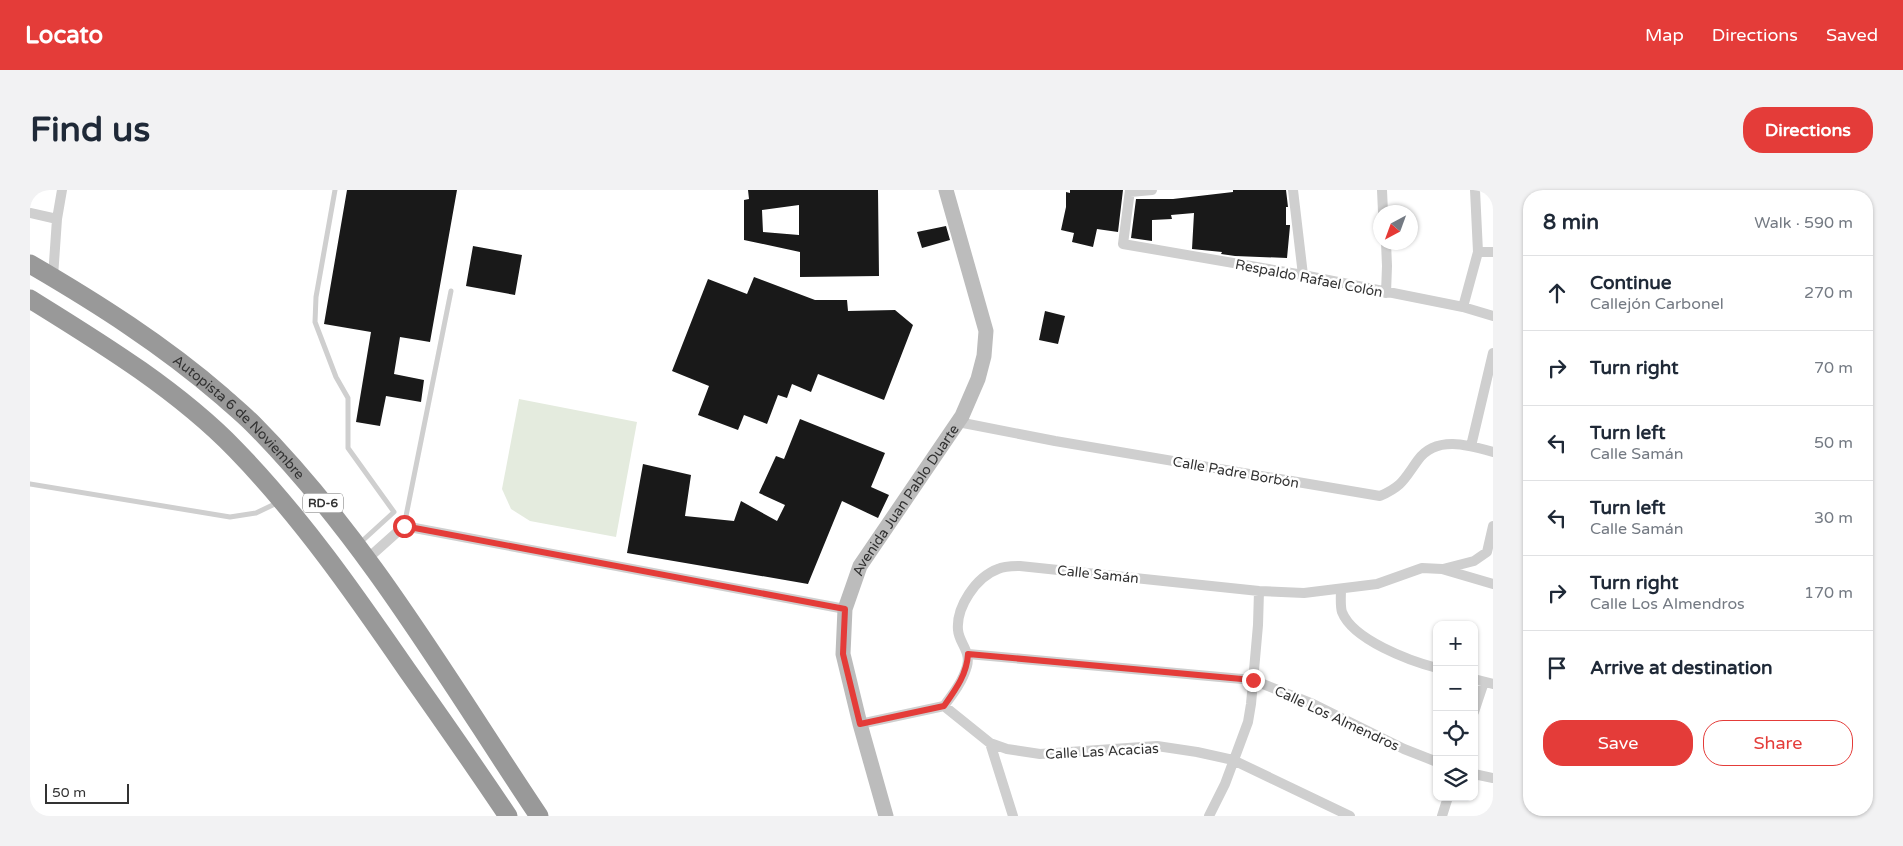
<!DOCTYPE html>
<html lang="en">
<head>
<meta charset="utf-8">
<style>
  :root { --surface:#fff; --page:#f2f2f3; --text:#1f2937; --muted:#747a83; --line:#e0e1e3; --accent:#e43c39 }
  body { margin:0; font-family:"Varela Round",sans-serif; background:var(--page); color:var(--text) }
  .controls { position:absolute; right:15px; bottom:15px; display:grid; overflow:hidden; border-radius:10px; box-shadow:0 1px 4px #0004 }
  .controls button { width:45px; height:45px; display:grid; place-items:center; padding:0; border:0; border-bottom:1px solid var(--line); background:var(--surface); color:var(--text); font:25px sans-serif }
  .compass { position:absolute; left:1343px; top:15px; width:45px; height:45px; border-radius:50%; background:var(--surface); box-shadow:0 1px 4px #0004; rotate:221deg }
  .scale { position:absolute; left:15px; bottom:12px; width:84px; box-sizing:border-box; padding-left:5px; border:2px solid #323232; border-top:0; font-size:14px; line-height:18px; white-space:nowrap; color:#323232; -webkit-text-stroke:4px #fff; paint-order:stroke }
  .stop { position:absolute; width:15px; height:15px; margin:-11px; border:4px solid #e43c39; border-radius:50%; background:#fff }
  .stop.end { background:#e43c39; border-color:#fff; box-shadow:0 1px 5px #0008 }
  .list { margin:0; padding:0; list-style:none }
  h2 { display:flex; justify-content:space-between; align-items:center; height:65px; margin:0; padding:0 20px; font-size:21px }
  h2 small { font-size:16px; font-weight:400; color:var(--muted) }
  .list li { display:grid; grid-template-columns:32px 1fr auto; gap:15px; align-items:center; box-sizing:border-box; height:75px; padding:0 20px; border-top:1px solid var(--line) }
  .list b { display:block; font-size:19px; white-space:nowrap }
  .list p { margin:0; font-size:16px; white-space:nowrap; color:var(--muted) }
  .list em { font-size:16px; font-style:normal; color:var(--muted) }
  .actions { display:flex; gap:10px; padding:15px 20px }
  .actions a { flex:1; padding:11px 0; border:1px solid var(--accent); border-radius:20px; text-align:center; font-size:18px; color:var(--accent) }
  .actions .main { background:var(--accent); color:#fff }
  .icon { flex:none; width:28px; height:28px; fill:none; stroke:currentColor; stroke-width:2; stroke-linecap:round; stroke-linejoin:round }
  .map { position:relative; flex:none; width:1463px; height:626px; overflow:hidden; border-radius:20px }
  header { display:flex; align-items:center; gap:30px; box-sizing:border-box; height:70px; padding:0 25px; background:var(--accent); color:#fff }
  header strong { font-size:24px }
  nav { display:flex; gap:28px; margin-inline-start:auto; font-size:18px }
  .intro { display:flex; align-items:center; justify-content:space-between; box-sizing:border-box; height:120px; padding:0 30px }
  h1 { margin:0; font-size:35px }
  .button { padding:12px 22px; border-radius:20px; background:var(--accent); color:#fff; font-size:18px; font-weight:700 }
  main { display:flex; gap:30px; padding:0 30px }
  aside { flex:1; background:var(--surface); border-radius:20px; box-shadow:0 1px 4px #0004 }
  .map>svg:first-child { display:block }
</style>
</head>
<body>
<header>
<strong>Locato</strong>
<nav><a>Map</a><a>Directions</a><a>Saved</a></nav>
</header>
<div class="intro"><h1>Find us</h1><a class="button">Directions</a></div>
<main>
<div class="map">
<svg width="1463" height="626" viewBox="0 0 1463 626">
  <rect width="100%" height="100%" fill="#fff"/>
  <path fill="#e4ebde" d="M 489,209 L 607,232 L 586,347 L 500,331 L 481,319 L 472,299 Z"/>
  <path fill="#191919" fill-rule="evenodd" d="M 317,0 L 427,0 L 400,152 L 370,147 L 364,184 L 394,190 L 391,212 L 356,206 L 350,236 L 326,232 L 341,142 L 294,134 Z
    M 718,0 L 848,0 L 849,86 L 770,87 L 770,62 L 714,50 L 714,10 L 719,9 ZM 769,15 L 769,45 L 733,42 L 732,20 Z
    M 1040,0 L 1093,0 L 1088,42 L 1067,39 L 1063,57 L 1042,52 L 1044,43 L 1031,40 L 1036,17 L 1036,2 L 1040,3 Z
    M 1203,0 L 1256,0 L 1258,17 L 1256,17 L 1256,35 L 1260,35 L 1260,36 L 1257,68 L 1205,66 L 1191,64 L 1192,62 L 1162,59 L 1164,23 L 1141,25 L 1142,29 L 1122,30 L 1122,51 L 1101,48 L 1106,9 L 1143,9 L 1203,2 Z
    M 916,36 L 920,50 L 892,58 L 887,42 Z
    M 443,56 L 492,65 L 485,105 L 436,96 Z
    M 724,87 L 785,110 L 817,110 L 818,121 L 865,120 L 883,135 L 854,210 L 788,184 L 781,202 L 762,194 L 757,208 L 748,205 L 737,234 L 714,225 L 708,240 L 668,225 L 679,196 L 642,181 L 678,89 L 717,104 Z
    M 1015,121 L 1035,126 L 1028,154 L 1009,150 Z
    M 770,229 L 855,263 L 841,297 L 859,305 L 848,328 L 812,311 L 778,394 L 597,363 L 613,274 L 661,285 L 655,326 L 704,331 L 711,311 L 747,331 L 755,315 L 729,303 L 746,266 L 754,269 Z"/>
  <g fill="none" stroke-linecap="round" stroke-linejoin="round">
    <path stroke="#cfcfcf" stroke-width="5" d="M 305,0 L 286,107 L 285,132 L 306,187 L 318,208 L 318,258 L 364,322 L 330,353
      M 0,294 L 200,327 L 226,323 L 249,312
      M 374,336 L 421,101"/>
    <path stroke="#cfcfcf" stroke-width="10" d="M 1100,0 L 1093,54 L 1273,85 L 1433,117 L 1463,126
      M 1263,0 L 1273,85
      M 1352,0 L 1353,22
      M 1100,2 L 1122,0
      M 0,23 L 27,29
      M 1356,52 L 1357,76 L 1356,103
      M 1448,62 L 1463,62
      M 23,87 L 27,29 L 32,0
      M 1433,117 L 1448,62 L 1445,0
      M 928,232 L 1025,251 L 1350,306 C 1373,296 1374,289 1388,270 C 1406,245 1439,255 1463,262
      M 1441,256 L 1463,163
      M 336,370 L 374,336 L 815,419
      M 1413,379 L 1444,371 L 1457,362 L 1463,336
      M 1311,399 C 1311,406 1310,416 1312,422 C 1323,450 1380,471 1407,478
      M 938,464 L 1223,490 L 1283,514 L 1374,559 L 1407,572
      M 1444,489 L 1463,494
      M 914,516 L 960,553 L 977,559 L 1010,564 L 1127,556 L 1167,562 L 1203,570 L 1320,626
      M 1444,522 L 1454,492
      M 830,534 L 914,516 C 923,504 933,491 937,476 C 941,461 929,453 928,440 C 926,417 946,387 968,379 C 974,376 983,376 990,376 L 1229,401 L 1274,403 L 1347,394 L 1392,378 L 1412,379 L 1463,394
      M 960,553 L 983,626
      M 1444,584 L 1463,588
      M 1179,626 L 1195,594 L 1218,532 L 1221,514 L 1228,435 L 1229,401
      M 1412,626 L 1418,607"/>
    <path stroke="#bcbcbc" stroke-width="15" id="s1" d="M 856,626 L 830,534 L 813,464 L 815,419 L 830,376 L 932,226 L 948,189 L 954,166 L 956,141 L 916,0"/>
    <g stroke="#999" stroke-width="19">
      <path id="s2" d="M 0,74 C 67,113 133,155 192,206 C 202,215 213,224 223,234 C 337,349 419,492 509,626"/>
      <path d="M 0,109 C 71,153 148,200 206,260 C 271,327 324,403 377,480 C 411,528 445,577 478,626"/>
    </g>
  </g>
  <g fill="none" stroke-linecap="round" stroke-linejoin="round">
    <path stroke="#e43c39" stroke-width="6" d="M 374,336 L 815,419 L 813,464 L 830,534 L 914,516 C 926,499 937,484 938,464 L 1223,490"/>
  </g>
  <g text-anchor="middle" stroke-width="5" stroke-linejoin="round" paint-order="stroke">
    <rect fill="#fff" stroke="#707070" stroke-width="1" x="273" y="303.5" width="40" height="19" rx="4"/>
    <g font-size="12" font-weight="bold" fill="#323232">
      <text x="293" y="317">RD-6</text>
    </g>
    <g font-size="14" fill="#323232" stroke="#fff">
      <text transform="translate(1279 88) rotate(11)" y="5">Respaldo Rafael Colón</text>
      <text dy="5" stroke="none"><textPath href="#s2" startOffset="260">Autopista 6 de Noviembre</textPath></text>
      <text transform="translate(1206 282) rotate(10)" y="5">Calle Padre Borbón</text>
      <text dy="5" stroke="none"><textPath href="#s1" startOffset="338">Avenida Juan Pablo Duarte</textPath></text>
      <text transform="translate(1068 384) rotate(6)" y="5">Calle Samán</text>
      <text transform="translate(1307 528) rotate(25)" y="5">Calle Los Almendros</text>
      <text transform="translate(1072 561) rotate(-3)" y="5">Calle Las Acacias</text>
    </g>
  </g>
</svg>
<div class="controls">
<button>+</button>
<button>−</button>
<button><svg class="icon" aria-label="locate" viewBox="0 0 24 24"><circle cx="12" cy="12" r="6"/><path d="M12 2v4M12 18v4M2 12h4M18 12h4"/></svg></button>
<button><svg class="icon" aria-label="layers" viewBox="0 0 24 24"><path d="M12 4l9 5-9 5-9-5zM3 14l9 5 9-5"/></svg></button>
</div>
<svg class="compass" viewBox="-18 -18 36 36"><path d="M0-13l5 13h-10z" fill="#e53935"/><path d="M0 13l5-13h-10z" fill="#747a83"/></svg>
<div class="scale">50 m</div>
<div class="stop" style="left:374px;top:336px"></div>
<div class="stop end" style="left:1223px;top:490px"></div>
</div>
<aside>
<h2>8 min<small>Walk · 590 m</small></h2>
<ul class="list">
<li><svg class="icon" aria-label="ahead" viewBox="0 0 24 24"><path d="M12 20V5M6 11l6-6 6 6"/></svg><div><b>Continue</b><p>Callejón Carbonel</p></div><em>270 m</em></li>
<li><svg class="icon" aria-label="right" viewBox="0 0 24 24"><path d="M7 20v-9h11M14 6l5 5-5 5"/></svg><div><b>Turn right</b></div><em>70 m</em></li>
<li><svg class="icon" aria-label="left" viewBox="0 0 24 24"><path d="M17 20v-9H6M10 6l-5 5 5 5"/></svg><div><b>Turn left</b><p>Calle Samán</p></div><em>50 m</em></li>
<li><svg class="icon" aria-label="left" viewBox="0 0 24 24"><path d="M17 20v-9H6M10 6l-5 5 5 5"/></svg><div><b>Turn left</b><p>Calle Samán</p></div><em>30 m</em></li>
<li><svg class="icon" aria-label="right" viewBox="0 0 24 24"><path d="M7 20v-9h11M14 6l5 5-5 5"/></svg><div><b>Turn right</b><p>Calle Los Almendros</p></div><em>170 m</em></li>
<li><svg class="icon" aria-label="arrive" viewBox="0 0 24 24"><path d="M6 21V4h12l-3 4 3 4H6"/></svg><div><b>Arrive at destination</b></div></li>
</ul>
<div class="actions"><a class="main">Save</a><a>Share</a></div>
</aside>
</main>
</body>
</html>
